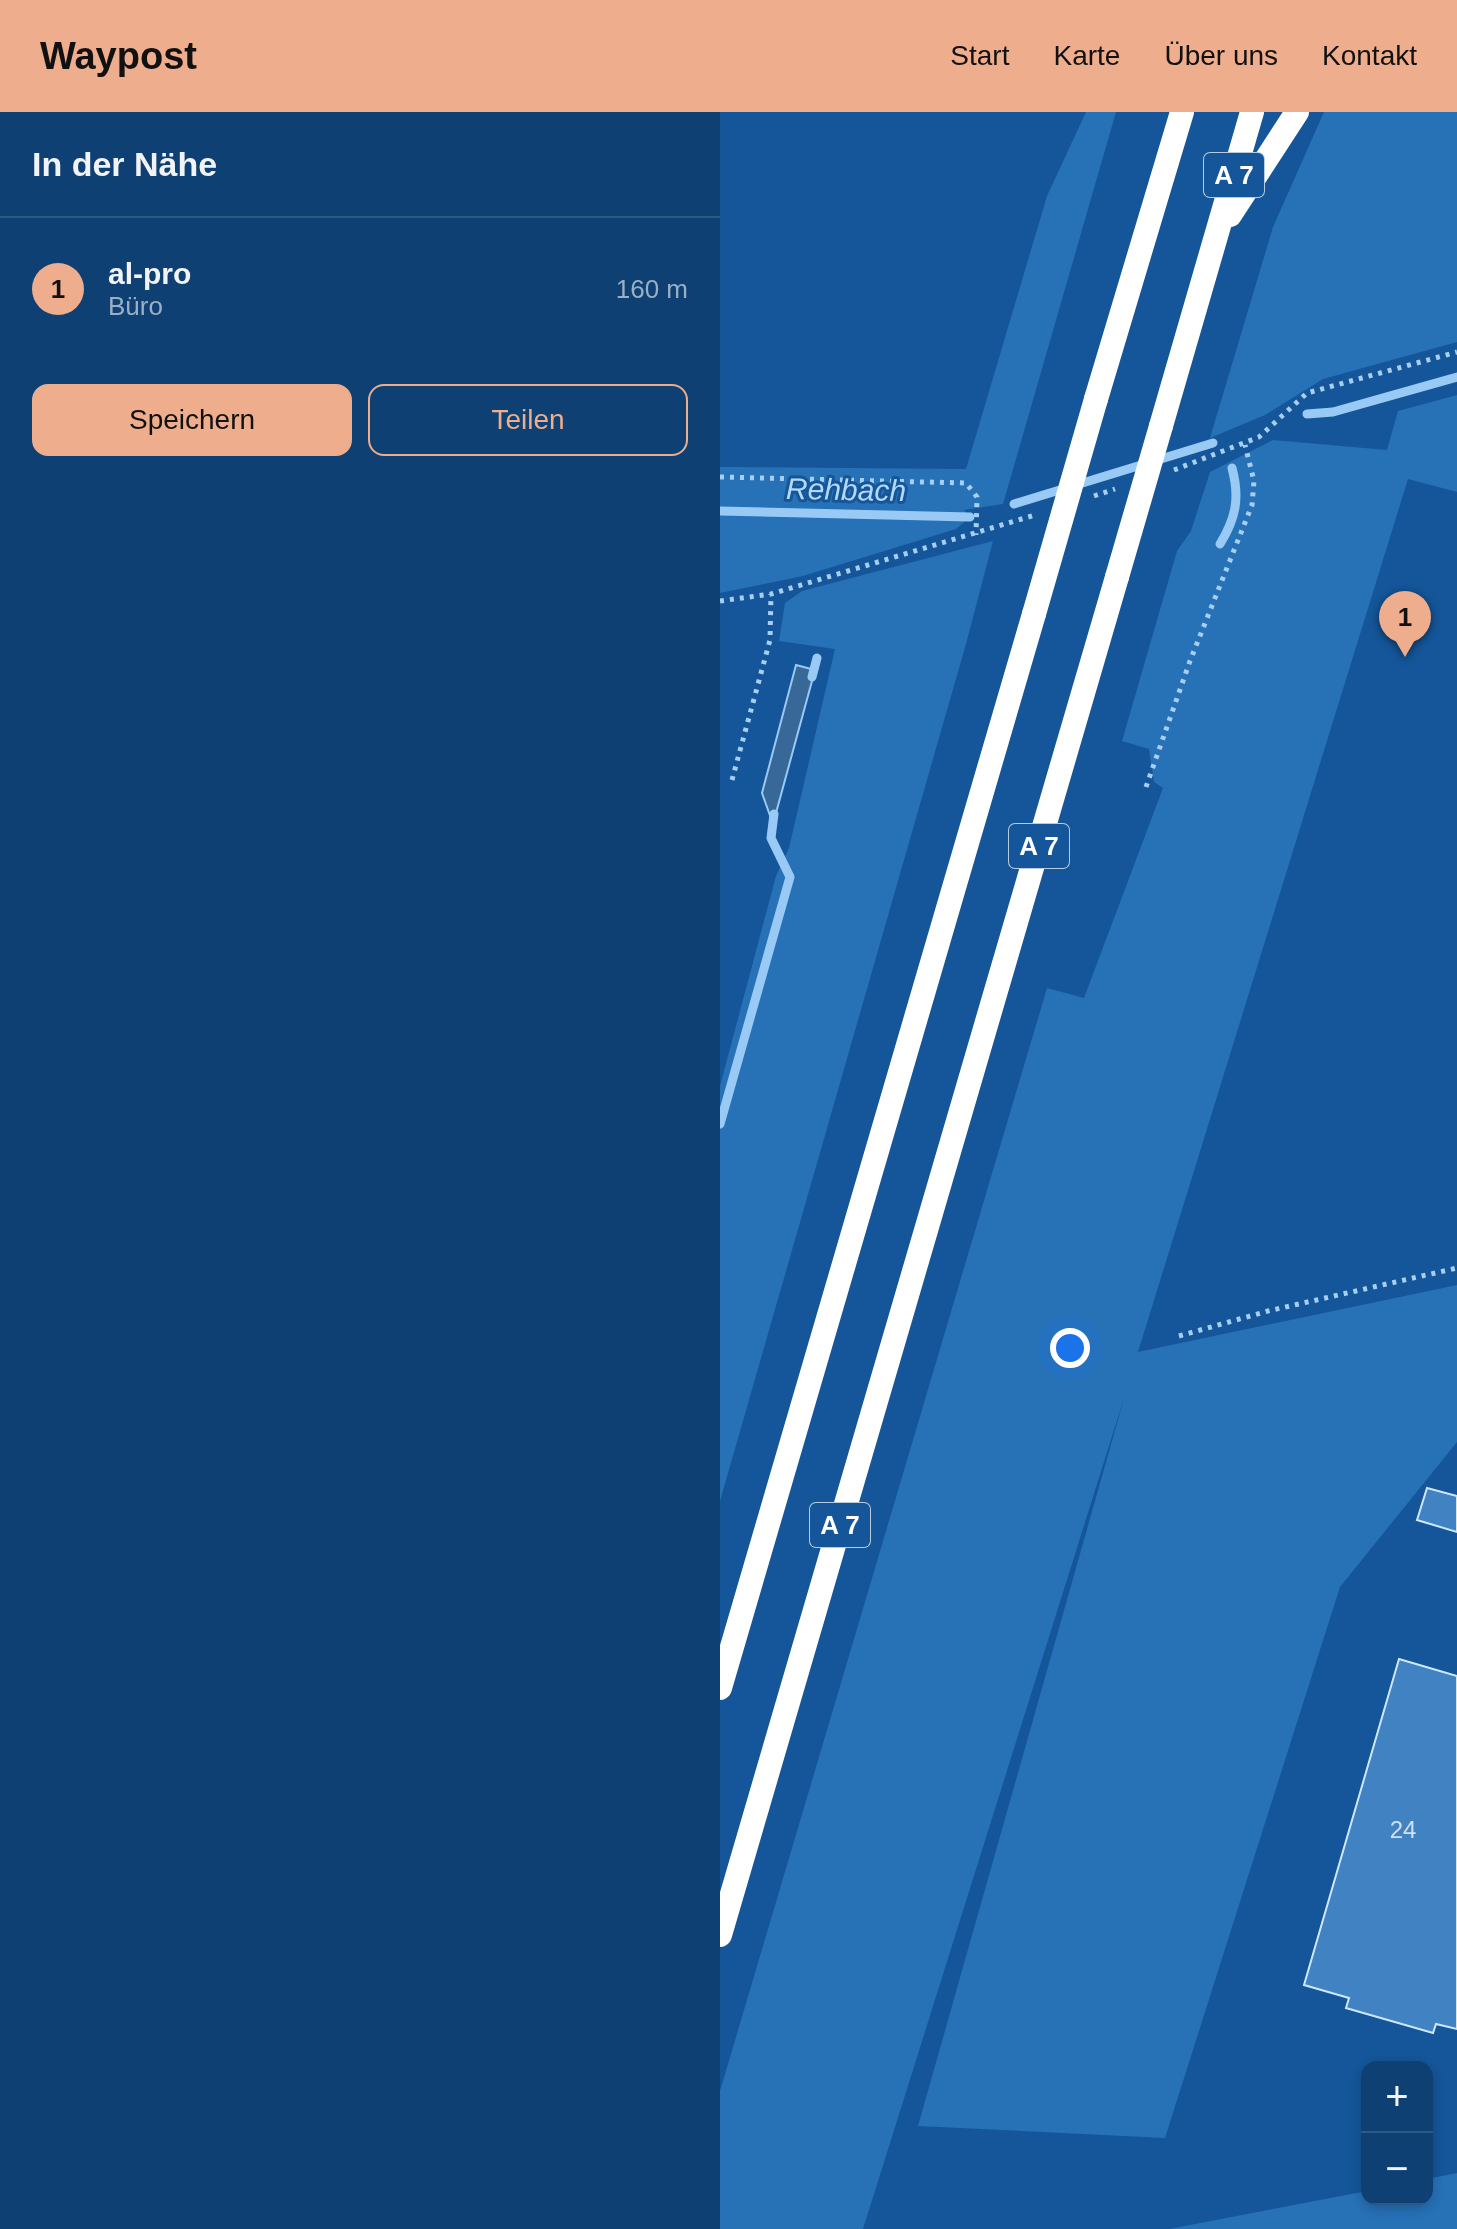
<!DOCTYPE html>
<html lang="de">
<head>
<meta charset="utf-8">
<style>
  :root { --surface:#0f4073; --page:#1d4b7b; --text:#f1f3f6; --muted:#9bafc4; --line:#2f5985; --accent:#eead8d }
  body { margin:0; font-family:Helvetica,sans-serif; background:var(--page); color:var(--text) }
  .controls { position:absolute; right:24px; bottom:24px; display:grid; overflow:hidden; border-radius:16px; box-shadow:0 4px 12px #0003 }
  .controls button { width:72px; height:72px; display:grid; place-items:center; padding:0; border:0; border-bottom:2px solid var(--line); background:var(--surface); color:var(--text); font:40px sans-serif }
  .you { position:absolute; left:350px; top:1236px; width:28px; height:28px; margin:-20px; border:6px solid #fff; border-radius:50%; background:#1a73e8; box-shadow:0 0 0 12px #1a73e833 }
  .badge { display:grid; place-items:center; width:52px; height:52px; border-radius:50%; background:var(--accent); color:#111; font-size:26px; font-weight:700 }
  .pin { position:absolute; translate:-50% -66px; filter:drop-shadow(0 2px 4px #0008) }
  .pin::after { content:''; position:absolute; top:42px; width:28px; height:24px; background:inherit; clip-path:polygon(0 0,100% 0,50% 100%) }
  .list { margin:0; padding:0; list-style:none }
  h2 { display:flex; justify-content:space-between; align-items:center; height:104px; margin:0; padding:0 32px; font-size:34px }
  h2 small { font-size:26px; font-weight:400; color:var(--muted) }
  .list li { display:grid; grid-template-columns:52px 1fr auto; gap:24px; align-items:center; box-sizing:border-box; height:144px; padding:0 32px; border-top:2px solid var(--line) }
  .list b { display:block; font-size:30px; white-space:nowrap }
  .list p { margin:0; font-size:26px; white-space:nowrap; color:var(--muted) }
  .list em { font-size:26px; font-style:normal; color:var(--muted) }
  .actions { display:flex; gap:16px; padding:24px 32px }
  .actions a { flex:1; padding:18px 0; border:2px solid var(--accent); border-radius:16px; text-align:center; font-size:28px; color:var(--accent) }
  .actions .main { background:var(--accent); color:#111 }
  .map { position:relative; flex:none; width:737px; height:2117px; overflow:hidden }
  header { display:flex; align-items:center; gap:48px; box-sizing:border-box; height:112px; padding:0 40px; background:var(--accent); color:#111 }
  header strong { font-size:38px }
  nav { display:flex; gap:44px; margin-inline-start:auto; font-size:28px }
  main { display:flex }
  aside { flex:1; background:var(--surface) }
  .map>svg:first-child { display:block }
</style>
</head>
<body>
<header>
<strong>Waypost</strong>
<nav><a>Start</a><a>Karte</a><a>Über uns</a><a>Kontakt</a></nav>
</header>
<main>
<aside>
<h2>In der Nähe<small></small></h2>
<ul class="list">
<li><span class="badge">1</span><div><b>al-pro</b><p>Büro</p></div><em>160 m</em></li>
</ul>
<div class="actions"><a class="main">Speichern</a><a>Teilen</a></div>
</aside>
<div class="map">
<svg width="737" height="2117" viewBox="0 0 737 2117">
  <rect width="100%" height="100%" fill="#145699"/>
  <path fill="#2771b7" d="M 366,0 L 396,0 L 283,392 L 244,398 L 250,405 L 236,417 L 83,464 L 0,481 L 0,355 L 246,357 L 327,84 Z
    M 604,0 L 737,0 L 737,230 L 603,267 L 545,303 L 490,326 L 553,115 Z
    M 737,283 L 737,380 L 688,367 L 418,1240 L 737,1173 L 737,1330 L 620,1475 L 445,2026 L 198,2014 L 405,1283 L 143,2117 L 0,2117 L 0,1979 L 327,876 L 364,886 L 443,676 L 434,670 L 429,637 L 402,629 L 457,439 L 471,419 L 490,360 L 553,328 L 667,338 L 678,299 Z
    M 273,429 L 246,532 L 0,1389 L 0,974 L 56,764 L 69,736 L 115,537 L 59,529 L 65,491 L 82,479 Z
    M 737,2061 L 737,2117 L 449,2117 L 647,2079 L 647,2087 L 707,2087 L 707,2067 Z"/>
  <path fill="#376898" stroke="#99caf6" stroke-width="2" d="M 76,553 L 95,558 L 53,712 L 42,681 Z"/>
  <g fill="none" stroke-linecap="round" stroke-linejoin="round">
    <path stroke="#99caf6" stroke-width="9" d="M 587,302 L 613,300 L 737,265
      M 294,392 L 493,331
      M 0,399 L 250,405
      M 500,432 C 516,406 520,386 512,356
      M 92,565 L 97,546
      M 0,1012 L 70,765 L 51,726 L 54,702"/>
  </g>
  <path fill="#4182c2" stroke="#cfe7fd" stroke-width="2" d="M 707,1376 L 737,1384 L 737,1420 L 697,1408 Z
    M 679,1547 L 737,1564 L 737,1917 L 716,1912 L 713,1921 L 626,1896 L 629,1886 L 584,1873 Z"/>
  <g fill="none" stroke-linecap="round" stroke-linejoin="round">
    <path stroke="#a7cef3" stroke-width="5" stroke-dasharray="4 6" stroke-linecap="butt" d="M 454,358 L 539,325 L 587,281 L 737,240
      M 0,365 L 246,371 L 257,385 L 256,423
      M 374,384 L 395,377
      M 0,489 L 51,482 L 315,403
      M 12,668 L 50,528 L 51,482
      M 426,675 L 470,549 L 532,393 L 534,369 L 525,333
      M 459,1224 L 548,1199 L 737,1156"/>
    <path stroke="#fff" stroke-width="24" d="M 510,103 L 577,0
      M 376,287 L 462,0
      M 441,314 L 532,0
      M 0,1576 L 314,502
      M 0,1823 L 397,465"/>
    <path stroke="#fff" stroke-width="24" d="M 397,465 L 441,314
      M 314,502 L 376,287"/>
  </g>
  <g text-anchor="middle" stroke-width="6" stroke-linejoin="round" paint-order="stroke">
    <g font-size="24" fill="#d0e0f0">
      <text x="683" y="1726">24</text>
    </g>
    <g fill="#145699" stroke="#b8cce0" stroke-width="2">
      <rect x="484" y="41" width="60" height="44" rx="6"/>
      <rect x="289" y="712" width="60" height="44" rx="6"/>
      <rect x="90" y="1391" width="60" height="44" rx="6"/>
    </g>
    <g font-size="26" font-weight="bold" fill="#fff">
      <text x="514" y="72">A 7</text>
      <text x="319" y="743">A 7</text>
      <text x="120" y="1422">A 7</text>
    </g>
    <g font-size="30" font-style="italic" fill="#b3d8f9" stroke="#145699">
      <text transform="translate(126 378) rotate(1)" y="10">Rehbach</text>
    </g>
  </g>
</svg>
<div class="controls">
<button>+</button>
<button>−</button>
</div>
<div class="you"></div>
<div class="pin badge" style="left:685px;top:545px">1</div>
</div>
</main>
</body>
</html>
